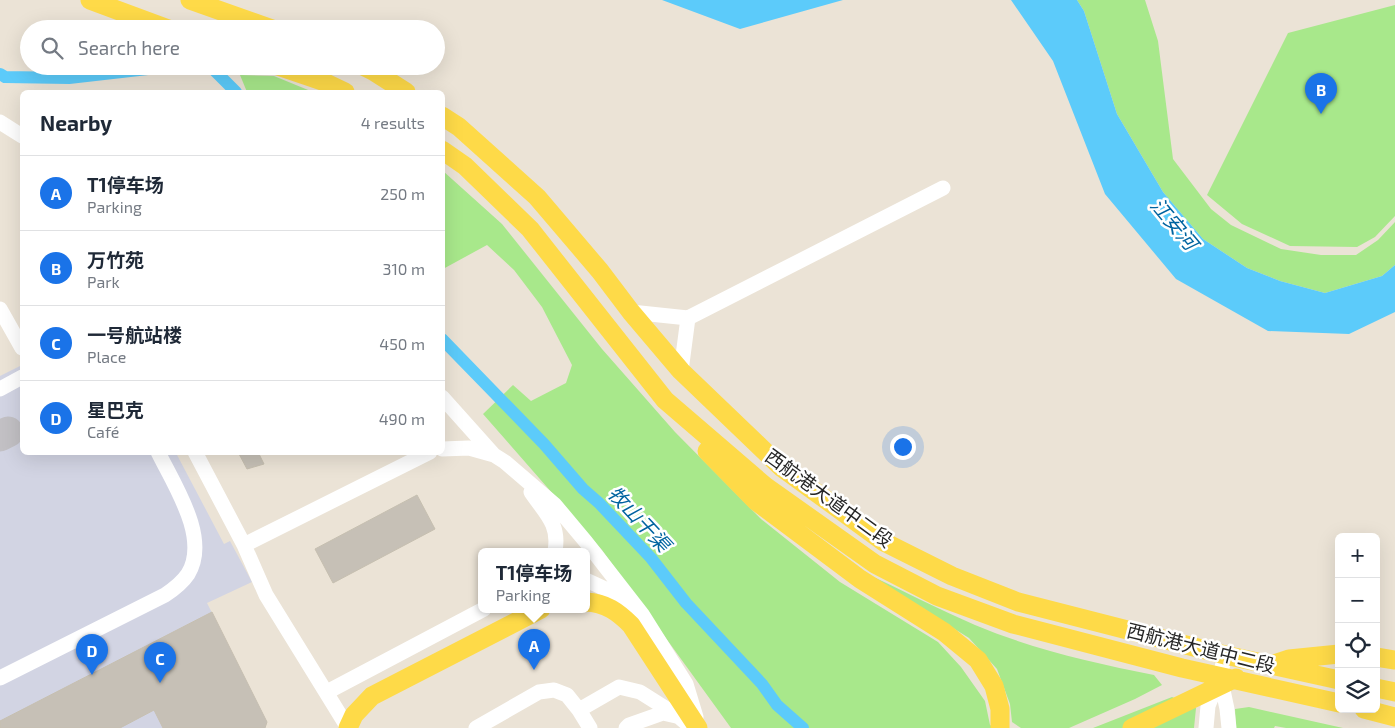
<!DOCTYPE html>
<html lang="en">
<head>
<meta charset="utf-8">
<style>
  :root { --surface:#fff; --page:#f6f6f7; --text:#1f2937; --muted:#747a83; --line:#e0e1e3; --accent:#1a73e8 }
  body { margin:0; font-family:"Exo 2","Noto Sans SC",sans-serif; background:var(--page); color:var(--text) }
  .controls { position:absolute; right:15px; bottom:15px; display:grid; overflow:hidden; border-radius:8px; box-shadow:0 5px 20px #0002 }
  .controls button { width:45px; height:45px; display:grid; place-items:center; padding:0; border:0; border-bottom:1px solid var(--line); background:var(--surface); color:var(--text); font:25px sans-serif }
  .you { position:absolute; left:902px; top:446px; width:18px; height:18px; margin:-12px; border:4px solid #fff; border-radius:50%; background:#1a73e8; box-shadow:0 0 0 8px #1a73e833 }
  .badge { display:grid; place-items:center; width:32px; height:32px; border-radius:50%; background:var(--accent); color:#fff; font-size:16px; font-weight:700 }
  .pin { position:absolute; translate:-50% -41px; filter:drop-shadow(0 1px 2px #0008) }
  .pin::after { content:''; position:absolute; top:26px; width:18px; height:15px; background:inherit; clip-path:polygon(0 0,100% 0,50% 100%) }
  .popup { position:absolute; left:478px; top:548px; width:112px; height:65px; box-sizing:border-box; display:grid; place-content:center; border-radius:8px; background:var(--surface); filter:drop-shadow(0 1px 4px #0005); font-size:16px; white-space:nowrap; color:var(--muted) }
  .popup b { font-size:19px; color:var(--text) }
  .popup::after { content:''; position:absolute; left:50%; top:100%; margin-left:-10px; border:10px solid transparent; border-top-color:var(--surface) }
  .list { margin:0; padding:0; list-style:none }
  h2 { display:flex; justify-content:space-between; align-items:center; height:65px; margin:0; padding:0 20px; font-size:21px }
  h2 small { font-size:16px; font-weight:400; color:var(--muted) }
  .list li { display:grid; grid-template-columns:32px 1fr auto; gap:15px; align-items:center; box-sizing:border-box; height:75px; padding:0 20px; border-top:1px solid var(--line) }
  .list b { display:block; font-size:19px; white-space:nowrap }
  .list p { margin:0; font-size:16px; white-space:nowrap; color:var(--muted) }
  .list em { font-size:16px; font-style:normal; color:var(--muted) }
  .icon { flex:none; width:28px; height:28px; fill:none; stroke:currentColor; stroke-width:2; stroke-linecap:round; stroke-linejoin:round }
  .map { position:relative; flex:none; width:1395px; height:728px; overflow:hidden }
  .search { position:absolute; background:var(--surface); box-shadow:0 5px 20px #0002; left:20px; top:20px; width:425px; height:55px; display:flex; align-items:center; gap:12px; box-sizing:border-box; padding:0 18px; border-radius:28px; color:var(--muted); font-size:19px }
  .panel { position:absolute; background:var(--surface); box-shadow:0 5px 20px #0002; left:20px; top:90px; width:425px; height:365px; border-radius:8px }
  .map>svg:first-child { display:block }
</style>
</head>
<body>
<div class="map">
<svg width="1395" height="728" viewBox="0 0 1395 728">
  <rect width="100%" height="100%" fill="#ebe3d6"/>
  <path fill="#d2d4e3" d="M 22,365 L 22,452 L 176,453 L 224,544 L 230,541 L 252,582 L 207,603 L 267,722 L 265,728 L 0,728 L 0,376 Z"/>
  <path fill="#a8e88b" d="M 1077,0 L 1145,0 L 1158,41 L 1173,159 L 1211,209 L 1231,225 L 1281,249 L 1321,255 L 1356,255 L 1378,240 L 1395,222 L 1395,265 L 1382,276 L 1325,293 L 1280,281 L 1247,268 L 1203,239 L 1163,192 L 1117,114 L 1084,11 Z
    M 1395,5 L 1395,216 L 1375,237 L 1357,247 L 1290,246 L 1242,224 L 1207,195 L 1288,33 Z
    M 240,75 L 274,76 L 313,92 L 247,92 Z
    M 443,171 L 502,224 L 602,349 L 675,432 L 761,519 L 840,582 L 938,642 L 961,667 L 985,701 L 990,725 L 995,728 L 731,728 L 602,550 L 483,414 L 513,385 L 531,401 L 566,383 L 572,365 L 542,307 L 514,270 L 487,245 L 443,269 Z
    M 865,573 C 902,590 938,609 975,625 C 1032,649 1094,663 1154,675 L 1162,685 L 1135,699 L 1069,728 L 1021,728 L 1012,722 L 1010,704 L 997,669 L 969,638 Z
    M 1172,697 L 1196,708 L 1194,728 L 1093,728 Z
    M 1249,707 L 1343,728 L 1286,728 L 1275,726 L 1274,728 L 1236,728 L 1235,709 Z"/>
  <path fill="#5ccbfa" d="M 662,0 L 843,0 L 740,29 Z
    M 1011,0 L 1077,0 L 1084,11 L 1117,114 L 1163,192 L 1203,239 L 1247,268 L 1280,281 L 1325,293 L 1382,276 L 1395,265 L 1395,312 L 1349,334 L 1268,331 L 1176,279 L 1105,194 L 1053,61 Z"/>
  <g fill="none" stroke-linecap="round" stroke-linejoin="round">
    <path stroke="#5ccbfa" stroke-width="12" d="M 210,66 L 236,92
      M 0,74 L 5,77 L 69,78 L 174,66
      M 442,339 L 544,444 L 583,489 L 599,503 L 651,558 L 686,603 L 762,684 L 777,705 L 803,728"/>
    <path stroke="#c2c0c4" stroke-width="31" d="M 0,436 L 8,432"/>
  </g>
  <path fill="#c6c0b6" stroke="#c6bfb0" d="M 238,452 L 258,452 L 264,464 L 247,469 Z
    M 417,495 L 435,529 L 333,583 L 315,549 Z
    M 212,612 L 267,722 L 265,728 L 163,728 L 154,710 L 120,728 L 0,728 L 0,721 Z"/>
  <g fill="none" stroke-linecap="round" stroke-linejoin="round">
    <path stroke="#fff" stroke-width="15" d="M 0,122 L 22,136
      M 0,309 L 22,348
      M 631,312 L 688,318 L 943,188
      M 681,371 L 688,318
      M 0,389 L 22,377
      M 442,397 L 493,454
      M 442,449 L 469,448 L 494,455 L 505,462 L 555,505 L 586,542 L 642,614
      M 195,452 L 244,545
      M 531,492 C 545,513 560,524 555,551
      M 586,580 L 612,592 L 642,614 L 686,684 L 696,717
      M 1220,676 L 1227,709 L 1229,728
      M 0,678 L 165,595 C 174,589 182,583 188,574 C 210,538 174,485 158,452
      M 327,692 L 484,609
      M 579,710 L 619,687 L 640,692 L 678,716 L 692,728
      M 348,728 L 266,595 L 244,545 L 430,452
      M 476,728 L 539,692 L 554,690 L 567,695 L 579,710 L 590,728
      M 626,728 L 629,725 L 663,713 L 676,716
      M 1206,728 L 1208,706 L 1220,676 L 1225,655"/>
    <path stroke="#feda48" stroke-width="19" d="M 90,0 L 168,29
      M 190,0 L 272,29
      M 278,66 L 322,81 L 345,92
      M 363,66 L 373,71 L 406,92
      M 442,116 L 459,127 L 537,197 L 600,271 L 631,312 L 681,371 L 781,467 L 884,542 L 952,576 L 1018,602 L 1225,655 L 1339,680
      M 442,150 L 465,166 L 530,229 L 665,400 L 765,486 L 875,564 L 937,596 L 1013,624 L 1182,668 L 1339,703
      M 707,451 L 757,502 L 860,579 L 944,632 L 978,660 L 994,686 L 1000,709 L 1000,728
      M 586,602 C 606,603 618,612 631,625 L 698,728
      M 1376,657 L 1395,660
      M 1274,664 L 1289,659 L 1339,654
      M 1376,688 L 1395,692
      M 1364,709 L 1395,717
      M 348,728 L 354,715 L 372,696 L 541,609
      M 1132,728 L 1236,678"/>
  </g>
  <g text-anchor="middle" stroke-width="5" stroke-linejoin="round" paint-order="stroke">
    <g font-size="19" fill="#262626" stroke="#fff">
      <text transform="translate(829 498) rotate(36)" y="7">西航港大道中二段</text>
      <text transform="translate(1201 648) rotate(14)" y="7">西航港大道中二段</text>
    </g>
    <g font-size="20" font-style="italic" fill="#0064a0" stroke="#fff">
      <text transform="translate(1174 224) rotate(50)" y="7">江安河</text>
      <text transform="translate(639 519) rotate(47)" y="7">牧山干渠</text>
    </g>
  </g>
</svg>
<div class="controls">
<button>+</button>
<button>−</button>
<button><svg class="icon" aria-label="locate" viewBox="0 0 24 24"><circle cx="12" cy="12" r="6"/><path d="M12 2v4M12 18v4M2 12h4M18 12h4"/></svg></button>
<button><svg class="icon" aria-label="layers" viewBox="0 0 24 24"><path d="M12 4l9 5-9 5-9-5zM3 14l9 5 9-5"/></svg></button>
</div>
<div class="you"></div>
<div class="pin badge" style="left:534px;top:670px">A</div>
<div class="popup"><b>T1停车场</b>Parking</div>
<div class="pin badge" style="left:1321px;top:114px">B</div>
<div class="pin badge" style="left:160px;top:683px">C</div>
<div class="pin badge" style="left:92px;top:675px">D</div>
<div class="search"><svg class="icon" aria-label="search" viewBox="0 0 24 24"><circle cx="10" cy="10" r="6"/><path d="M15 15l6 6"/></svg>Search here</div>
<section class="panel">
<h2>Nearby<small>4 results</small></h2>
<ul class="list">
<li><span class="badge">A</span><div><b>T1停车场</b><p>Parking</p></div><em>250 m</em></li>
<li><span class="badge">B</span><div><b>万竹苑</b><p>Park</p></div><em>310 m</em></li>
<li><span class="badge">C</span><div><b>一号航站楼</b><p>Place</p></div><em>450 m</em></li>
<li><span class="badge">D</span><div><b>星巴克</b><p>Café</p></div><em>490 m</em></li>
</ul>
</section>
</div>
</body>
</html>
